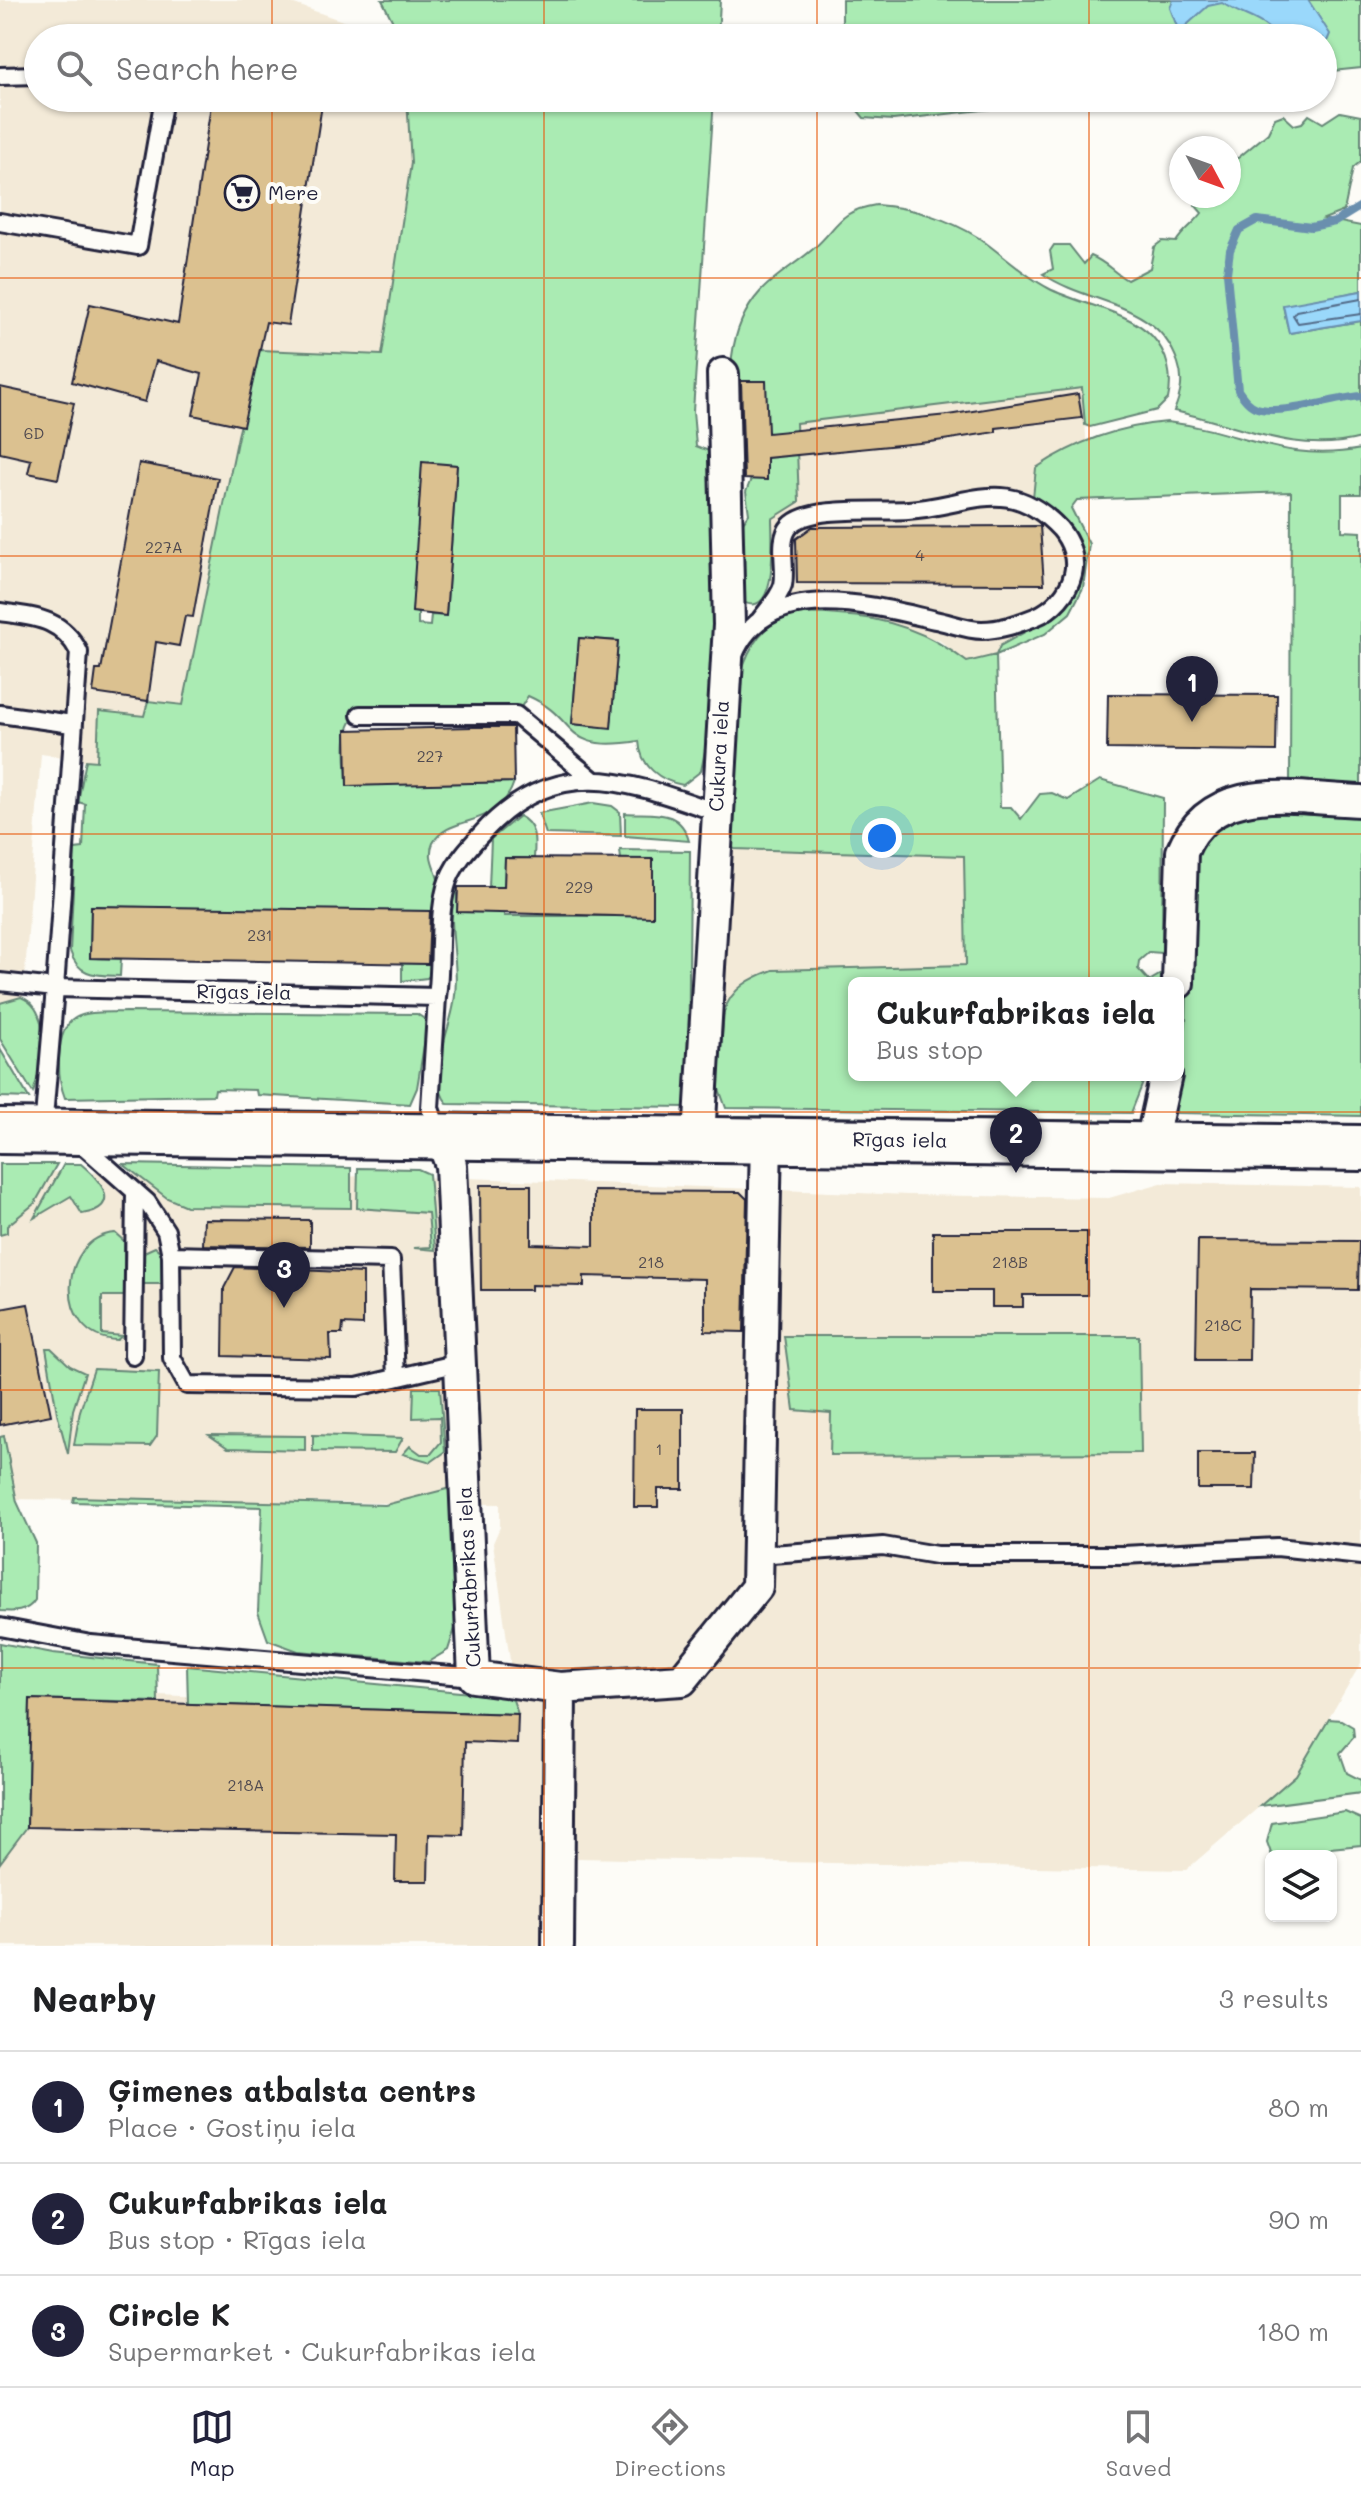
<!DOCTYPE html>
<html lang="en">
<head>
<meta charset="utf-8">
<style>
  :root { --surface:#fff; --page:#f6f6f6; --text:#202124; --muted:#757577; --line:#e0e0e0; --accent:#22223b }
  body { margin:0; font-family:Mali,sans-serif; background:var(--page); color:var(--text) }
  .controls { position:absolute; right:24px; bottom:24px; display:grid; overflow:hidden; border-radius:12px; box-shadow:0 2px 6px #0004 }
  .controls button { width:72px; height:72px; display:grid; place-items:center; padding:0; border:0; border-bottom:2px solid var(--line); background:var(--surface); color:var(--text); font:40px sans-serif }
  .compass { position:absolute; left:1169px; top:136px; width:72px; height:72px; border-radius:50%; background:var(--surface); box-shadow:0 2px 6px #0004; rotate:131deg }
  .you { position:absolute; left:882px; top:838px; width:28px; height:28px; margin:-20px; border:6px solid #fff; border-radius:50%; background:#1a73e8; box-shadow:0 0 0 12px #1a73e833 }
  .badge { display:grid; place-items:center; width:52px; height:52px; border-radius:50%; background:var(--accent); color:#fff; font-size:26px; font-weight:700 }
  .pin { position:absolute; translate:-50% -66px; filter:drop-shadow(0 2px 4px #0008) }
  .pin::after { content:''; position:absolute; top:42px; width:28px; height:24px; background:inherit; clip-path:polygon(0 0,100% 0,50% 100%) }
  .popup { position:absolute; left:848px; top:977px; width:336px; height:104px; box-sizing:border-box; display:grid; place-content:center; border-radius:12px; background:var(--surface); filter:drop-shadow(0 2px 6px #0005); font-size:26px; white-space:nowrap; color:var(--muted) }
  .popup b { font-size:30px; color:var(--text) }
  .popup::after { content:''; position:absolute; left:50%; top:100%; margin-left:-16px; border:16px solid transparent; border-top-color:var(--surface) }
  .list { margin:0; padding:0; list-style:none }
  h2 { display:flex; justify-content:space-between; align-items:center; height:104px; margin:0; padding:0 32px; font-size:34px }
  h2 small { font-size:26px; font-weight:400; color:var(--muted) }
  .list li { display:grid; grid-template-columns:52px 1fr auto; gap:24px; align-items:center; box-sizing:border-box; height:112px; padding:0 32px; border-top:2px solid var(--line) }
  .list b { display:block; font-size:30px; white-space:nowrap }
  .list p { margin:0; font-size:26px; white-space:nowrap; color:var(--muted) }
  .list em { font-size:26px; font-style:normal; color:var(--muted) }
  .icon { flex:none; width:44px; height:44px; fill:none; stroke:currentColor; stroke-width:2; stroke-linecap:round; stroke-linejoin:round }
  .map { position:relative; flex:none; width:1361px; height:1946px; overflow:hidden }
  .search { position:absolute; background:var(--surface); box-shadow:0 2px 6px #0004; left:24px; right:24px; top:24px; height:88px; display:flex; align-items:center; gap:20px; box-sizing:border-box; padding:0 28px; border-radius:44px; color:var(--muted); font-size:30px }
  .sheet { height:440px; background:var(--surface) }
  nav { display:flex; justify-content:space-around; align-items:center; box-sizing:border-box; height:112px; border-top:2px solid var(--line); background:var(--surface); font-size:22px; color:var(--muted) }
  nav a { display:grid; justify-items:center; gap:4px }
  nav .on { color:var(--accent) }
  .map>svg:first-child { display:block }
</style>
</head>
<body>
<div class="map">
<svg width="1361" height="1946" viewBox="0 0 1361 1946">
  <rect width="100%" height="100%" fill="#fdfcf7"/>
  <filter id="ink" filterUnits="userSpaceOnUse"><feTurbulence type="fractalNoise" baseFrequency=".0125" numOctaves="2"/><feDisplacementMap in="SourceGraphic" scale="16" xChannelSelector="R" yChannelSelector="G"/><feConvolveMatrix kernelMatrix="1 2 1 2 8 2 1 2 1" color-interpolation-filters="sRGB"/></filter>
  <g filter="url(#ink)">
    <path fill="#f3ead8" fill-rule="evenodd" d="M 0,0 L 283,0 L 391,38 L 38,38 L 38,98 L 407,98 L 411,163 L 382,356 L 243,426 L 238,436 L 183,706 L 145,716 L 97,762 L 41,754 L 21,1029 L 0,1026 Z
      M 1083,388 L 1090,500 L 1077,500 L 1071,508 L 1089,544 L 1089,560 L 1083,588 L 1070,613 L 1045,634 L 996,655 L 967,662 L 939,640 L 801,613 L 771,624 L 772,519 L 799,501 L 796,423 Z
      M 726,844 L 735,849 L 964,856 L 966,966 L 773,970 L 744,983 L 727,1003 L 724,1012 Z
      M 0,1171 L 467,1178 L 909,1195 L 1109,1198 L 1161,1183 L 1361,1187 L 1361,1663 L 1296,1775 L 1186,1870 L 577,1858 L 574,1946 L 0,1946 L 0,1863 L 16,1689 L 510,1710 L 510,1660 L 493,1543 L 500,1527 L 500,1504 L 0,1499 ZM 784,1336 L 1139,1336 L 1141,1452 L 830,1455 L 832,1413 Z"/>
    <path fill="#aaebb3" stroke="#668677" stroke-width="2" fill-rule="evenodd" d="M 382,0 L 720,0 L 718,38 L 401,38 Z
      M 842,0 L 1361,0 L 1361,68 L 1323,72 L 1323,38 L 842,38 Z
      M 407,98 L 714,98 L 693,411 L 696,446 L 709,451 C 733,509 715,706 701,771 L 683,785 C 660,781 640,766 639,741 C 559,754 581,719 528,696 L 521,707 L 363,708 C 338,725 347,759 347,785 L 514,782 C 498,831 449,813 433,843 C 426,859 438,870 439,885 C 441,913 434,944 432,973 L 427,978 L 402,981 L 402,963 L 428,964 L 430,912 L 91,906 L 90,958 L 121,959 L 120,976 C 97,975 78,977 70,951 L 75,849 L 83,848 L 85,804 L 78,802 L 86,760 L 97,761 L 99,711 L 144,716 L 148,701 L 183,705 L 238,436 L 260,350 L 382,355 L 411,163 ZM 457,465 L 446,616 L 431,615 L 430,626 L 418,625 L 418,613 L 412,611 ZM 579,638 L 618,641 L 611,727 L 572,724 Z
      M 847,98 L 1089,98 L 893,120 L 864,118 Z
      M 1340,112 L 1361,116 L 1361,161 L 1353,168 L 1344,211 L 1324,219 L 1361,226 L 1361,291 L 1283,306 L 1289,333 L 1361,321 L 1361,438 C 1295,456 1237,424 1174,411 C 1181,394 1184,380 1178,363 C 1157,300 1090,306 1043,274 L 1053,269 L 1050,251 L 1054,245 L 1069,245 L 1084,264 L 1091,256 C 1106,262 1113,272 1127,280 L 1150,268 L 1154,247 L 1162,241 L 1176,242 C 1183,230 1194,224 1202,213 L 1195,205 L 1198,198 L 1229,196 L 1229,157 L 1238,158 L 1268,133 L 1275,118 L 1283,115 L 1294,125 L 1302,123 L 1309,115 L 1323,123 Z
      M 876,205 C 911,207 949,219 979,238 C 1002,254 1023,275 1048,288 C 1080,305 1127,310 1152,336 C 1168,353 1173,377 1168,399 L 1157,410 L 1090,427 L 1085,425 L 1082,388 L 796,423 L 799,502 L 772,519 C 772,536 779,625 740,600 L 741,525 L 749,514 L 746,492 L 751,479 L 767,479 L 767,445 L 733,444 C 730,392 722,334 760,292 C 775,275 796,264 813,249 C 838,228 837,211 876,205 Z
      M 1167,422 C 1240,430 1283,464 1361,449 L 1361,494 L 1342,494 L 1342,531 L 1361,532 L 1361,785 L 1290,785 L 1291,492 L 1077,500 L 1071,508 L 1089,544 L 1083,588 L 1070,613 L 1045,634 L 996,655 L 1000,807 L 1011,807 L 1021,819 L 1040,794 L 1052,793 L 1068,800 L 1100,780 L 1163,798 L 1162,953 L 1149,952 L 1139,961 L 1138,969 L 1149,981 L 1161,974 L 1161,983 L 854,983 L 854,1075 L 1146,1075 L 1131,1113 L 726,1108 L 718,1086 L 724,1012 C 731,988 751,978 773,970 L 966,965 L 964,856 L 735,849 L 726,844 C 728,789 721,655 773,624 C 793,611 815,613 838,615 C 885,617 930,633 967,662 L 996,655 L 1000,646 L 1046,620 L 1077,586 L 1055,515 L 1033,498 L 1036,468 C 1075,442 1120,426 1167,422 Z
      M 593,803 L 612,806 L 620,812 L 621,836 L 546,834 L 539,813 Z
      M 1361,807 L 1361,1116 L 1177,1113 L 1173,1108 L 1186,1024 L 1190,873 L 1200,847 L 1218,827 L 1237,814 Z
      M 625,813 C 655,815 680,808 689,841 L 625,836 Z
      M 519,816 C 537,825 535,841 534,858 L 505,858 L 504,916 L 653,916 L 653,859 L 621,859 L 620,850 L 690,851 L 688,1107 L 448,1104 C 425,1079 450,1031 454,1003 C 461,964 445,923 456,887 L 458,912 L 493,887 L 489,887 L 491,839 Z
      M 21,997 C 54,1010 42,1066 33,1093 L 0,1039 L 0,1003 Z
      M 126,1012 L 417,1014 L 426,1020 L 427,1027 L 417,1088 L 410,1104 L 257,1095 L 256,1090 L 215,1089 L 214,1095 L 65,1098 C 57,1078 54,1031 75,1018 C 87,1010 112,1013 126,1012 Z
      M 0,1049 L 29,1098 L 0,1097 Z
      M 734,1116 L 1133,1121 L 1126,1125 Z
      M 0,1164 L 57,1164 L 35,1203 L 7,1226 L 7,1233 L 0,1235 Z
      M 64,1164 L 81,1164 C 100,1180 124,1207 82,1214 L 71,1196 L 34,1218 Z
      M 123,1164 L 351,1168 L 351,1208 L 186,1206 L 167,1198 Z
      M 358,1168 L 418,1169 L 429,1174 L 435,1250 L 414,1248 L 431,1247 L 428,1213 L 357,1208 Z
      M 115,1233 L 124,1241 L 124,1296 L 102,1296 L 102,1334 L 122,1336 L 117,1340 C 52,1338 59,1237 115,1233 Z
      M 155,1247 L 162,1253 L 162,1284 L 142,1284 L 144,1252 Z
      M 784,1336 L 1139,1336 L 1141,1453 L 830,1455 L 831,1413 L 794,1410 Z
      M 46,1348 L 51,1348 L 70,1366 L 85,1373 L 73,1410 L 68,1454 L 57,1413 Z
      M 94,1369 L 159,1372 L 157,1436 L 150,1446 L 74,1445 L 80,1411 Z
      M 414,1388 L 440,1388 L 445,1452 L 431,1462 L 403,1454 L 410,1446 L 421,1454 L 431,1454 L 441,1442 L 440,1417 L 413,1418 Z
      M 209,1435 L 305,1436 L 305,1450 L 228,1448 Z
      M 313,1435 L 403,1438 L 395,1452 L 313,1451 Z
      M 4,1436 L 17,1502 L 36,1543 L 35,1600 C 27,1613 13,1612 0,1611 L 0,1437 Z
      M 447,1489 L 451,1491 L 458,1619 L 448,1650 L 428,1662 L 298,1651 L 268,1640 L 258,1612 L 262,1507 L 73,1502 L 74,1497 L 385,1505 Z
      M 0,1643 L 53,1653 L 157,1664 L 158,1702 L 30,1699 L 27,1827 L 0,1863 Z
      M 187,1666 L 502,1696 L 513,1700 L 518,1714 L 188,1704 Z
      M 1329,1719 L 1341,1720 L 1353,1727 L 1354,1737 L 1340,1753 L 1347,1773 L 1361,1780 L 1361,1793 L 1260,1806 L 1296,1775 Z
      M 1345,1812 L 1361,1819 L 1361,1845 L 1330,1848 L 1323,1856 L 1309,1852 L 1306,1856 L 1272,1856 L 1267,1842 L 1272,1823 Z"/>
    <path fill="#9ad8fb" stroke="#6a8fae" stroke-width="2" d="M 1173,0 L 1308,0 L 1330,34 L 1323,51 L 1323,38 L 1279,38 C 1257,15 1247,19 1222,3 L 1208,6 L 1179,32 L 1170,8 Z
      M 1361,291 L 1361,321 L 1289,333 L 1283,305 Z"/>
    <g fill="none" stroke-linecap="round" stroke-linejoin="round">
      <path stroke="#526b88" stroke-width="2" d="M 1361,299 L 1296,311 L 1293,315 L 1298,323 L 1361,314"/>
      <path stroke="#6a8fae" stroke-width="8" d="M 1361,206 L 1335,222 L 1311,227 L 1257,220 L 1239,230 L 1230,250 L 1227,273 L 1238,390 C 1243,397 1248,405 1257,408 C 1282,416 1334,398 1361,396"/>
    </g>
    <path fill="#dbc190" stroke="#22223b" stroke-width="2" d="M 212,98 L 323,98 L 288,325 L 266,322 L 243,426 L 193,415 L 202,374 L 156,361 L 145,402 L 72,382 L 90,304 L 178,324 Z
      M 741,381 L 766,381 L 768,433 L 948,415 L 1078,394 L 1082,418 L 996,428 L 996,432 L 930,442 L 767,458 L 767,480 L 744,479 Z
      M 0,387 L 74,403 L 58,479 L 28,473 L 31,460 L 0,453 Z
      M 422,462 L 457,465 L 446,616 L 412,612 Z
      M 139,463 L 218,478 L 193,617 L 185,616 L 179,646 L 156,642 L 148,701 L 93,693 L 96,670 L 101,670 Z
      M 1040,526 L 1044,584 L 797,583 L 796,539 L 812,527 Z
      M 579,638 L 618,641 L 611,728 L 572,724 Z
      M 1108,694 L 1277,695 L 1276,751 L 1107,749 Z
      M 473,727 L 513,727 L 514,782 L 347,786 L 346,730 Z
      M 505,858 L 653,859 L 653,917 L 457,912 L 458,887 L 504,887 Z
      M 91,906 L 430,911 L 428,964 L 90,958 Z
      M 480,1185 L 531,1185 L 531,1244 L 594,1246 L 594,1191 L 740,1192 L 747,1199 L 744,1332 L 705,1331 L 705,1279 L 584,1276 L 584,1286 L 531,1285 L 531,1290 L 481,1290 Z
      M 204,1219 L 310,1220 L 310,1247 L 203,1245 Z
      M 933,1232 L 1087,1232 L 1087,1295 L 1023,1295 L 1023,1307 L 992,1307 L 992,1291 L 933,1291 Z
      M 1198,1240 L 1359,1241 L 1358,1290 L 1250,1289 L 1249,1360 L 1196,1360 Z
      M 235,1267 L 363,1273 L 363,1325 L 343,1324 L 342,1334 L 330,1334 L 331,1359 L 223,1356 L 224,1288 Z
      M 28,1304 L 51,1415 L 0,1425 L 0,1309 Z
      M 635,1409 L 683,1409 L 683,1489 L 658,1489 L 658,1507 L 634,1507 Z
      M 1198,1453 L 1255,1453 L 1254,1489 L 1198,1489 Z
      M 30,1699 L 518,1714 L 517,1744 L 465,1742 L 463,1835 L 429,1834 L 428,1881 L 395,1881 L 396,1834 L 27,1827 Z"/>
    <g fill="none" stroke-linecap="round" stroke-linejoin="round">
      <g stroke="#22223b" stroke-width="22">
        <path id="lane" d="M 0,76 L 38,75
          M 0,222 L 138,246 L 164,98
          M 0,612 C 35,617 62,618 79,652 L 55,988 L 0,982
          M 734,655 C 766,576 871,605 935,620 C 950,623 967,630 982,630 C 1001,630 1017,624 1035,617 C 1053,610 1069,592 1073,574 C 1077,558 1070,541 1060,529 C 1008,473 970,506 908,510 C 880,512 809,505 790,526 C 777,540 787,567 783,585 C 779,598 768,609 760,620
          M 0,714 L 72,724
          M 360,715 L 516,715 L 592,779
          M 437,997 C 442,961 437,922 446,887 C 452,864 472,844 488,827 C 562,753 631,783 716,812
          M 43,1130 L 55,988 L 437,997 L 430,1108 L 439,1134
          M 77,1140 L 147,1202 L 166,1231 L 171,1255 L 172,1358 L 187,1385 L 357,1387 L 459,1363
          M 171,1255 L 391,1260 L 396,1378
          M 133,1356 L 135,1191
          M 757,1555 L 883,1546 L 936,1555 L 1123,1555 L 1277,1547 L 1361,1556
          M 0,1627 L 91,1644 L 474,1677"/>
      </g>
      <g stroke="#22223b" stroke-width="36">
        <path id="street" d="M 1178,983 L 1182,852 C 1212,778 1296,799 1361,801
          M 440,1135 L 451,1165 L 474,1677 L 560,1688 L 558,1946
          M 699,1138 L 729,625 L 723,374
          M 1151,1143 L 1166,1075
          M 560,1688 L 682,1680 L 757,1587 L 766,1138"/>
      </g>
      <g stroke="#22223b" stroke-width="50">
        <path id="highway" d="M 0,1131 L 1361,1148"/>
      </g>
      <use href="#lane" stroke="#fdfcf7" stroke-width="16"/>
      <use href="#street" stroke="#fdfcf7" stroke-width="30"/>
      <use href="#highway" stroke="#fdfcf7" stroke-width="44"/>
    </g>
  </g>
  <path fill="none" stroke="#e8590c" stroke-width="2" stroke-opacity="0.55" d="M 272,0 L 272,38M 544,0 L 544,38M 817,0 L 817,38M 1089,0 L 1089,38M 272,98 L 272,1946M 544,98 L 544,1946M 817,98 L 817,1946M 1089,98 L 1089,1946M 0,278 L 1361,278M 0,556 L 1361,556M 0,834 L 1361,834M 0,1112 L 1361,1112M 0,1390 L 1361,1390M 0,1668 L 1361,1668"/>
  <defs>
    <g id="supermarket-ring" transform="scale(1.8)"><circle r="9.5" fill="#fdfcf7" stroke="#22223b" stroke-width="1.5"/><path d="M-6-5.5h2.5l.6 2H6L4.5 2H-2.5L-4.4-4H-6ZM-1.5 3.2a1.3 1.3 0 1 0 .1 0ZM3 3.2a1.3 1.3 0 1 0 .1 0Z" fill="#22223b"/></g>
  </defs>
  <g fill-rule="evenodd">
    <use href="#supermarket-ring" x="242" y="193"/>
  </g>
  <g text-anchor="middle" stroke-width="8" stroke-linejoin="round" paint-order="stroke">
    <g font-size="16" fill="#504a50">
      <text x="34" y="439">6D</text>
      <text x="164" y="553">227A</text>
      <text x="920" y="561">4</text>
      <text x="430" y="762">227</text>
      <text x="579" y="893">229</text>
      <text x="260" y="941">231</text>
      <text x="651" y="1268">218</text>
      <text x="1010" y="1268">218B</text>
      <text x="1223" y="1331">218C</text>
      <text x="659" y="1455">1</text>
      <text x="246" y="1791">218A</text>
    </g>
    <g font-size="20" fill="#22223b" stroke="#fdfcf7" text-anchor="start">
      <text x="268" y="200">Mere</text>
    </g>
    <g font-size="20" fill="#22223b" stroke="#fdfcf7">
      <text transform="translate(719 756) rotate(-87)" y="7">Cukura iela</text>
      <text transform="translate(244 992) rotate(1)" y="7">Rīgas iela</text>
      <text transform="translate(900 1140) rotate(1)" y="7">Rīgas iela</text>
      <text transform="translate(469 1577) rotate(-93)" y="7">Cukurfabrikas iela</text>
    </g>
  </g>
</svg>
<div class="controls">
<button><svg class="icon" aria-label="layers" viewBox="0 0 24 24"><path d="M12 4l9 5-9 5-9-5zM3 14l9 5 9-5"/></svg></button>
</div>
<svg class="compass" viewBox="-18 -18 36 36"><path d="M0-13l5 13h-10z" fill="#e53935"/><path d="M0 13l5-13h-10z" fill="#757577"/></svg>
<div class="you"></div>
<div class="pin badge" style="left:1192px;top:722px">1</div>
<div class="pin badge" style="left:1016px;top:1173px">2</div>
<div class="popup"><b>Cukurfabrikas iela</b>Bus stop</div>
<div class="pin badge" style="left:284px;top:1308px">3</div>
<div class="search"><svg class="icon" aria-label="search" viewBox="0 0 24 24"><circle cx="10" cy="10" r="6"/><path d="M15 15l6 6"/></svg>Search here</div>
</div>
<section class="sheet">
<h2>Nearby<small>3 results</small></h2>
<ul class="list">
<li><span class="badge">1</span><div><b>Ģimenes atbalsta centrs</b><p>Place · Gostiņu iela</p></div><em>80 m</em></li>
<li><span class="badge">2</span><div><b>Cukurfabrikas iela</b><p>Bus stop · Rīgas iela</p></div><em>90 m</em></li>
<li><span class="badge">3</span><div><b>Circle K</b><p>Supermarket · Cukurfabrikas iela</p></div><em>180 m</em></li>
</ul>
</section>
<nav>
<a class="on"><svg class="icon" aria-label="map" viewBox="0 0 24 24"><path d="M3 6l6-2 6 2 6-2v14l-6 2-6-2-6 2zM9 4v14M15 6v14"/></svg>Map</a>
<a><svg class="icon" aria-label="directions" viewBox="0 0 24 24"><path d="M12 3l9 9-9 9-9-9zM9 14v-3h6M13 9l2 2-2 2"/></svg>Directions</a>
<a><svg class="icon" aria-label="saved" viewBox="0 0 24 24"><path d="M7 4h10v16l-5-4-5 4z"/></svg>Saved</a>
</nav>
</body>
</html>
